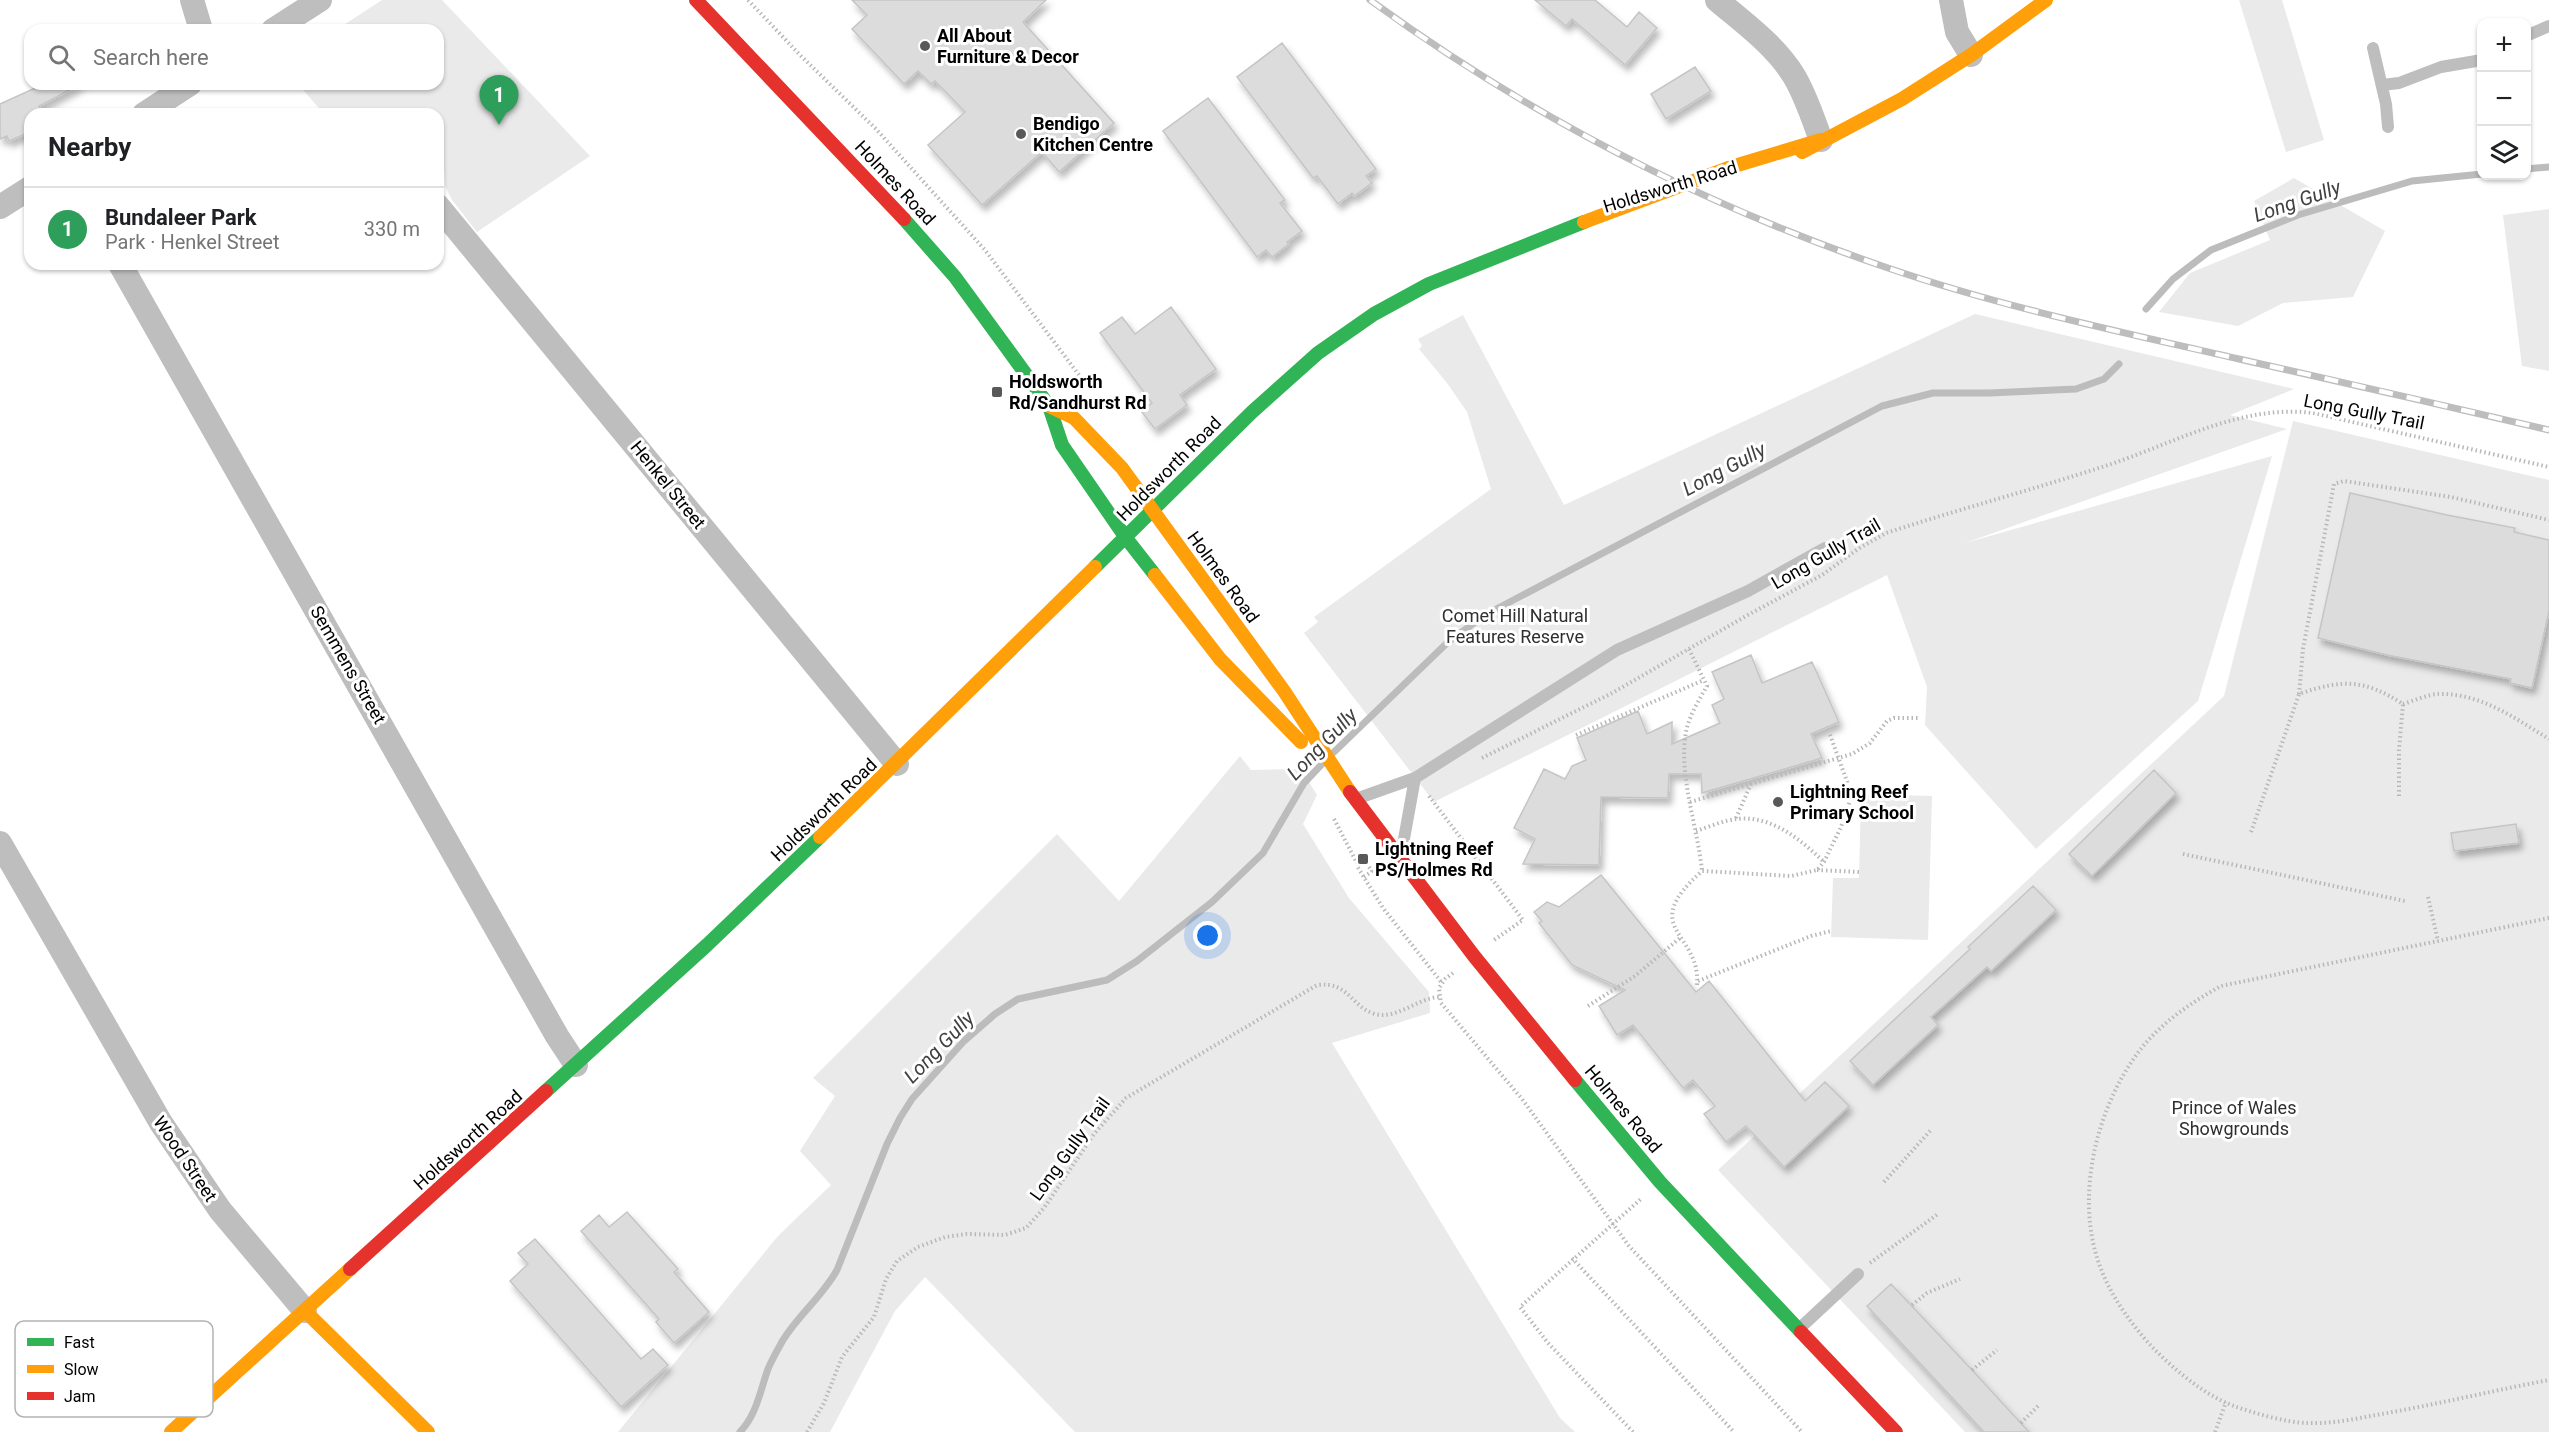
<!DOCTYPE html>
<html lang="en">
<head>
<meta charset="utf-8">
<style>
  :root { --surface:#fff; --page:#f6f6f6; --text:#202124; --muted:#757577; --line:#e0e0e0; --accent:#595959 }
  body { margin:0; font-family:Roboto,sans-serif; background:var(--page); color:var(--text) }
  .controls { position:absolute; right:18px; top:18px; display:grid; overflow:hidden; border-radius:12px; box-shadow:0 2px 4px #0004 }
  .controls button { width:54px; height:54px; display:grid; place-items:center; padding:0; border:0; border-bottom:2px solid var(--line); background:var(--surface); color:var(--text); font:30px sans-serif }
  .you { position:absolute; left:1208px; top:936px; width:21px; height:21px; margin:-15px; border:4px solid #fff; border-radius:50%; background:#1a73e8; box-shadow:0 0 0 9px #1a73e833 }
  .badge { display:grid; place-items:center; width:39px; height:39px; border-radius:50%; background:var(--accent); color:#fff; font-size:20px; font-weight:700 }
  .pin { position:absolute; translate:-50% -50px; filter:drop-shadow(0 2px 3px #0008) }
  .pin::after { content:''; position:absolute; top:32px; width:21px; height:18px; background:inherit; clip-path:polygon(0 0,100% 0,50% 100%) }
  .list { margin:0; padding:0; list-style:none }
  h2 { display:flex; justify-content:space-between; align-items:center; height:78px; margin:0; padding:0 24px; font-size:26px }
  h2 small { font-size:20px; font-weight:400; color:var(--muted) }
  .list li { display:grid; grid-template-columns:39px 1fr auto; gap:18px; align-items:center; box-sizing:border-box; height:84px; padding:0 24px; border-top:2px solid var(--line) }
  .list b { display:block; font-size:22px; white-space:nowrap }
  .list p { margin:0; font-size:20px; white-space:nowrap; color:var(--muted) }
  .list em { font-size:20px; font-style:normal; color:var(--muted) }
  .icon { flex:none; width:33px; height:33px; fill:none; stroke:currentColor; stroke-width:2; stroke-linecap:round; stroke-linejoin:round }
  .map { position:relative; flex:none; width:2549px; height:1432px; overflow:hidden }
  .search { position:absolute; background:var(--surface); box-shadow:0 2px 4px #0004; left:24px; top:24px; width:420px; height:66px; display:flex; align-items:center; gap:15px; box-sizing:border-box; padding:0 21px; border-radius:18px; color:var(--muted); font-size:22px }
  .panel { position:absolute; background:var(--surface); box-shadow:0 2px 4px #0004; left:24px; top:108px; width:420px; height:162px; border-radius:18px }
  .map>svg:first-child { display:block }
</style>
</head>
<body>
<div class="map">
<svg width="2549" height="1432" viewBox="0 0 2549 1432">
  <defs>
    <filter id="shadow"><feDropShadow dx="3.5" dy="6" stdDeviation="3" flood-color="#0004"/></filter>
  </defs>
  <rect width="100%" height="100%" fill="#fff"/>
  <path fill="#eaeaea" d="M 382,0 L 442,0 L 590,156 L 477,232 L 452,200 L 445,186 L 443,150 L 438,136 L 438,114 L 324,114 L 298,84 L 438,84 L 438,30 L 336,30 Z
    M 2239,0 L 2282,0 L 2324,140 L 2286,152 Z
    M 2294,178 L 2385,231 L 2353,297 L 2283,303 L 2238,326 L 2159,312 L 2190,273 L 2270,240 L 2254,201 Z
    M 2549,209 L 2549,371 L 2522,366 L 2503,215 Z
    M 1975,314 L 2294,389 L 2230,415 L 2287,429 L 1965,543 L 2272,456 L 2198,701 L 2036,849 L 1925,725 L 1927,687 L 1887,575 L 1434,802 L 1304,633 L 1318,622 L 1314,617 L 1491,489 L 1467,412 L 1447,383 L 1419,349 L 1422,346 L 1418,339 L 1463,315 L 1564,505 Z
    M 2293,421 L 2549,480 L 2549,1432 L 1965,1432 L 1718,1170 L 2224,696 Z
    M 1240,756 L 1251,770 L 1301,769 L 1317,795 L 1303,824 L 1349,898 L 1429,992 L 1430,1013 L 1332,1043 L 1560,1418 L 1575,1432 L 1075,1432 L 925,1277 L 895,1311 L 830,1432 L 618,1432 L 778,1236 L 831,1185 L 800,1151 L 835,1096 L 813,1078 L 1057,834 L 1119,901 Z
    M 1861,794 L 1932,796 L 1928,940 L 1831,937 L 1833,878 L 1859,878 Z"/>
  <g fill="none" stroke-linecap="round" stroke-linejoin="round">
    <path stroke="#bcbcbc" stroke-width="7" d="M 2526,169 L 2549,167
      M 2146,309 L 2173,279 L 2211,250 L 2298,215 L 2412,181 L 2482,174
      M 1334,752 L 1448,642 L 1485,615 L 1882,406 L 1933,393 L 1989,393 L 2076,389 L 2104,379 L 2119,364
      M 740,1432 C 757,1414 760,1391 768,1369 C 772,1359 778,1349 783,1340 C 799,1314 822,1297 837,1270 L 887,1144 L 900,1118 L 912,1099 L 964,1041 L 995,1014 L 1018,999 L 1107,980 L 1137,961 L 1212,902 L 1263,853 L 1304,783 L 1322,764"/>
  </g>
  <path fill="#dcdcdc" stroke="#c5c5c5" stroke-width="1.5" filter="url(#shadow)" d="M 852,0 L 1046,0 L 1023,22 L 1114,123 L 1059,172 L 1042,152 L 982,205 L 928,145 L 965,112 L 935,81 L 931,84 L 918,71 L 904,84 L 852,29 L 867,15 Z
    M 1535,0 L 1595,0 L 1627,27 L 1639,12 L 1657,28 L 1625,65 L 1572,19 L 1566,26 Z
    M 1282,43 L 1376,169 L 1366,176 L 1372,183 L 1354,196 L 1352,193 L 1338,204 L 1317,176 L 1313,178 L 1237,77 Z
    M 1695,67 L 1711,91 L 1666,119 L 1651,94 Z
    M 44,84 L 81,84 L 39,106 L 42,114 L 30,114 L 30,132 L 9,141 L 7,136 L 0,139 L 0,104 Z
    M 1208,98 L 1285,200 L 1280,203 L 1302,231 L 1287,242 L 1289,244 L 1272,257 L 1266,250 L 1257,257 L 1163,131 Z
    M 1171,307 L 1216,369 L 1180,395 L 1187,405 L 1155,429 L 1141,411 L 1152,403 L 1100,333 L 1122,317 L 1135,334 Z
    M 2350,493 L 2447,515 L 2515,528 L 2514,532 L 2549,540 L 2549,611 L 2532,688 L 2510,683 L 2511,679 L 2387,655 L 2318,638 Z
    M 1751,655 L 1762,683 L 1812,662 L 1839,722 L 1811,734 L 1822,758 L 1702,793 L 1701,774 L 1669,774 L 1668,798 L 1601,797 L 1599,865 L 1523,864 L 1535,839 L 1514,828 L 1544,769 L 1565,779 L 1572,766 L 1586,760 L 1577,738 L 1638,711 L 1647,734 L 1672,722 L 1672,744 L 1720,723 L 1712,705 L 1724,699 L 1712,672 Z
    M 2154,770 L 2176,793 L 2092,876 L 2069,854 Z
    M 2516,824 L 2519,843 L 2454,851 L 2451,833 Z
    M 1601,875 L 1696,992 L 1709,981 L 1805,1101 L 1825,1082 L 1849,1106 L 1784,1167 L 1746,1126 L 1726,1142 L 1704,1114 L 1715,1106 L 1693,1080 L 1683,1088 L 1633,1025 L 1617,1035 L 1599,1006 L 1625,990 L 1572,965 L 1539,923 L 1542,921 L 1534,912 L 1547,902 L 1559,907 Z
    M 2033,886 L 2056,910 L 1991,971 L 1987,967 L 1931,1017 L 1938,1025 L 1873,1085 L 1850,1061 L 1970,949 L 1968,947 Z
    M 627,1212 L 678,1269 L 674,1272 L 709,1312 L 674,1343 L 656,1322 L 659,1319 L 581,1231 L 599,1215 L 609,1227 Z
    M 535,1239 L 641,1359 L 653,1349 L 668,1365 L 621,1407 L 510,1281 L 528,1264 L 518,1253 Z
    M 1891,1284 L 1972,1370 L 2029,1432 L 1984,1432 L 1867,1306 Z"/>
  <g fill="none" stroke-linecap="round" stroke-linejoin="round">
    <path stroke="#b8b8b8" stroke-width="4" stroke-dasharray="1.5 3" stroke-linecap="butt" d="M 748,0 L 800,55 L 876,129 L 985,250 L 1085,383
      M 1689,649 L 1707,686 C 1699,700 1689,716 1686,732 C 1678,774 1698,829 1702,871
      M 2299,694 L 2303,649 L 2334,484 L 2344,481 L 2451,497 L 2549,520
      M 2403,704 C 2414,701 2428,694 2439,694 C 2481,693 2516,719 2549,739
      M 1576,735 L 1704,680
      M 1482,758 L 1614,692 L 1746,616 L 1822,575 L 1858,549 L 1886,533 C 1960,509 2035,489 2108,465 C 2175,443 2241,404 2313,413 L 2549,467
      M 1429,796 L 1523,920 L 1494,940
      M 1851,798 L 1861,798
      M 1690,802 L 1852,754 L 1870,743 L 1887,721 L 1894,718 L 1920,718
      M 1736,818 L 1751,784
      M 1334,819 L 1357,863
      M 1696,831 C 1709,827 1724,820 1737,819 C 1772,815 1801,840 1824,862
      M 2251,832 L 2299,694 C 2343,679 2364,679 2403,704 L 2399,750 L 2399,796
      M 2183,854 L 2405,901
      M 1817,870 L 1859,872
      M 1364,877 L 1372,871 L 1363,859 L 1357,866 L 1383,908 L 1442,983
      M 2428,897 L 2438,941
      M 2549,918 L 2221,986 C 2190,1003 2158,1025 2137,1054 C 2095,1111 2074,1201 2101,1269 C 2112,1298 2132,1325 2153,1348 C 2175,1370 2204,1395 2234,1406 C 2254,1413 2287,1423 2308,1423 C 2331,1424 2354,1419 2376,1415 C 2434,1405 2491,1391 2549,1380
      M 1453,973 L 1445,979 L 1439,988 L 1441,1003 L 1522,1099 L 1629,1246 L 1802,1432
      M 1698,981 L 1811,936 L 1831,931
      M 1697,985 C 1701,931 1636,930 1702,871 L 1791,876 L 1817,870 L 1824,862 L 1841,827 L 1851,798 L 1849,787 L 1829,732
      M 1588,1006 L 1635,976 L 1680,938
      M 1884,1182 L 1931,1130
      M 1572,1258 L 1734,1432
      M 1870,1263 L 1938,1214
      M 1912,1305 L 1927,1293 L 1960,1279
      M 1972,1370 L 1997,1350
      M 2021,1423 L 2040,1404
      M 807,1432 L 824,1403 L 842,1357 L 874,1317 L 886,1279 L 897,1261 L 918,1247 L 945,1237 L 967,1234 L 1005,1235 L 1026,1228 L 1044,1208 L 1094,1134 L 1126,1098 L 1317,985 C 1349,981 1351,1007 1375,1014 C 1396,1020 1418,998 1439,997
      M 1633,1432 L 1548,1343 L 1520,1307 L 1642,1198
      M 2215,1432 L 2226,1402"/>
    <path stroke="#bebebe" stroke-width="12" d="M 2526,36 L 2549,26
      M 2373,48 L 2386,104 L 2388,127
      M 2382,85 L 2399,83 L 2441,67 L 2482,60
      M 1356,799 L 1415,778 L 1617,650 L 1748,591 L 1825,548
      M 1402,850 L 1415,778
      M 1800,1328 L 1858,1274"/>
    <path stroke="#bebebe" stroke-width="24" d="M 192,0 L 201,30
      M 1717,0 C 1744,23 1775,45 1794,76 C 1806,96 1813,119 1821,140
      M 1951,0 L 1957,32 L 1971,55
      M 273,30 L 320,0
      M 144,114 L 190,84
      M 438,206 L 897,764
      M 0,207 L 30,188
      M 120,264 L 557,1036 L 576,1065
      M 0,843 L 161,1123 L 220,1210 L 305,1311"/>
    <path stroke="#30b455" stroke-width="14" d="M 904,219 L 955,277 L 1049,406 L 1062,445 L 1126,538 L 1155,575
      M 1095,567 L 1252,412 L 1318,353 L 1374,314 L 1429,284 L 1584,222
      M 1575,1080 L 1660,1182 L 1801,1332
      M 546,1091 L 707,945 L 820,837"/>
    <path stroke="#ff9f0a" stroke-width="14" d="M 1802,152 L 1902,99 L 1971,55 L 2046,0
      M 1584,222 L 1731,167 L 1821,140
      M 1049,406 L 1074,418 L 1122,468 L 1284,691 L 1350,792
      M 1155,575 L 1220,659 L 1301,742
      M 820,837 L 1095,567
      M 305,1311 L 428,1432
      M 171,1432 L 350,1269"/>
    <path stroke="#e5322d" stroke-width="14" d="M 696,0 L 904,219
      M 1350,792 L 1474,956 L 1575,1080
      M 350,1269 L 546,1091
      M 1801,1332 L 1896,1432"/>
    <g stroke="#bdbdbd" stroke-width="7">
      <path id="rail" d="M 1370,0 C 1528,115 1702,205 1888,268 C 2002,307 2121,332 2239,359 C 2342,382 2446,406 2549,430"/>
    </g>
    <use href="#rail" stroke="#fff" stroke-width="4.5" stroke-dasharray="14" stroke-linecap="butt"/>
  </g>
  <g fill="#595959" stroke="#fff" stroke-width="2">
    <circle cx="925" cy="46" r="6"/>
    <circle cx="1021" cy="134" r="6"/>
    <rect x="991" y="386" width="12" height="12" rx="3"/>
    <circle cx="1778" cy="802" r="6"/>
    <rect x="1357" y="853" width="12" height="12" rx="3"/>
  </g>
  <g text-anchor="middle" stroke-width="6" stroke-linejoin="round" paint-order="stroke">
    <g font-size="18" font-weight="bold" fill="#000" stroke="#fff" text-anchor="start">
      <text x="937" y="42">All About<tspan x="937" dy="21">Furniture &amp; Decor</tspan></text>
      <text x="1033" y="130">Bendigo<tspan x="1033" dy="21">Kitchen Centre</tspan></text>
      <text x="1009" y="388">Holdsworth<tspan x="1009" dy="21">Rd/Sandhurst Rd</tspan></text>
      <text x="1790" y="798">Lightning Reef<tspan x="1790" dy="21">Primary School</tspan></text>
      <text x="1375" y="855">Lightning Reef<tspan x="1375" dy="21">PS/Holmes Rd</tspan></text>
    </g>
    <g font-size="18" fill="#000" stroke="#fff">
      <text transform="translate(895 183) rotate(47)" y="6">Holmes Road</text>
      <text transform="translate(1670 187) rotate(-17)" y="6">Holdsworth Road</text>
      <text transform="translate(2364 412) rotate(11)" y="6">Long Gully Trail</text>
      <text transform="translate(1169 469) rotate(-45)" y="6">Holdsworth Road</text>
      <text transform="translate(668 485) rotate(51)" y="6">Henkel Street</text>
      <text transform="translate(1826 554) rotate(-30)" y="6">Long Gully Trail</text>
      <text transform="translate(1223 577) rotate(54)" y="6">Holmes Road</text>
      <text transform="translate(348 665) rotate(60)" y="6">Semmens Street</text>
      <text transform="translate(824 810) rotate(-44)" y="6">Holdsworth Road</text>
      <text transform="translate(1623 1109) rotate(50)" y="6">Holmes Road</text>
      <text transform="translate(468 1140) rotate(-42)" y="6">Holdsworth Road</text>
      <text transform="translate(1070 1149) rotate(-54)" y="6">Long Gully Trail</text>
      <text transform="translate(185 1159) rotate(56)" y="6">Wood Street</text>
    </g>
    <g font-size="18" fill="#2f2f2f" stroke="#fff">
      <text x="1515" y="622">Comet Hill Natural<tspan x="1515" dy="21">Features Reserve</tspan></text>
      <text x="2234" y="1114">Prince of Wales<tspan x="2234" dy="21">Showgrounds</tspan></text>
    </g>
    <g font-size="20" font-style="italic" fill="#404040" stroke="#fff">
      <text transform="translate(2297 201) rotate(-19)" y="7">Long Gully</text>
      <text transform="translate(1724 469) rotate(-28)" y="7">Long Gully</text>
      <text transform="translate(1322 744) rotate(-46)" y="7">Long Gully</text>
      <text transform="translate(939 1047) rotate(-46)" y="7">Long Gully</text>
    </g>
  </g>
  <rect x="15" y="1321" width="198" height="96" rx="9" fill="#fff" stroke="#b2b2b2" stroke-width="1.5"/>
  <rect x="27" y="1338" width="27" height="8" fill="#30b455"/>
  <rect x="27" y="1365" width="27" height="8" fill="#ff9f0a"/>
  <rect x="27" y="1392" width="27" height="8" fill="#e5322d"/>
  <g font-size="16" fill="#000">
    <text x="64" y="1348">Fast</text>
    <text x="64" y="1375">Slow</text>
    <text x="64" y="1402">Jam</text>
  </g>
</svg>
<div class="controls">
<button>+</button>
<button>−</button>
<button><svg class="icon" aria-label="layers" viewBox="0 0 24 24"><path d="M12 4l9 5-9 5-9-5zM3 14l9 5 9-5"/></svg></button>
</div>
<div class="you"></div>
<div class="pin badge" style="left:499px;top:125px;background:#2e9e5b">1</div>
<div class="search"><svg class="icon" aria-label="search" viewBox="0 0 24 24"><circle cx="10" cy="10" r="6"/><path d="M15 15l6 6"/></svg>Search here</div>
<section class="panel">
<h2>Nearby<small></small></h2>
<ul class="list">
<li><span class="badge" style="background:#2e9e5b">1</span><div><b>Bundaleer Park</b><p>Park · Henkel Street</p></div><em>330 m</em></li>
</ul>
</section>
</div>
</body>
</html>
